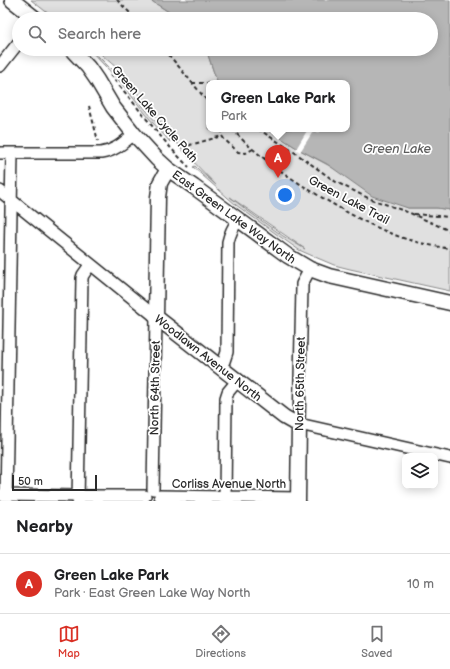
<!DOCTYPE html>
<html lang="en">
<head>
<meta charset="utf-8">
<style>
  :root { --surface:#fff; --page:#f6f6f6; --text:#202124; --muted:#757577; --line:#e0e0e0; --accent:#d93025 }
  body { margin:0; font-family:"Balsamiq Sans",sans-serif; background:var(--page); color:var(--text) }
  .controls { position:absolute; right:12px; bottom:12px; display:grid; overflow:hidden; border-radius:8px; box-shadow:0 2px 10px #0003 }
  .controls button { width:36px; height:36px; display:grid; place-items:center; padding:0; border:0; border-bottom:1px solid var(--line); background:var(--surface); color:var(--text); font:20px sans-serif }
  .scale { position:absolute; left:12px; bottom:10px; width:85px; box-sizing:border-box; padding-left:4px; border:2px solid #2b2b2b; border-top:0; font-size:11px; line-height:14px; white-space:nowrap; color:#2b2b2b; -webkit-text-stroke:3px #fff; paint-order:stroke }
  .you { position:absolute; left:285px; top:195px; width:14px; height:14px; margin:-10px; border:3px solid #fff; border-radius:50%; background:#1a73e8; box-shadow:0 0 0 6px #1a73e833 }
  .badge { display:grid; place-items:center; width:26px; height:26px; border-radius:50%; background:var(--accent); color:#fff; font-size:13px; font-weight:700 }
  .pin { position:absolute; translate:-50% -33px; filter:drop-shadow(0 1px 2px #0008) }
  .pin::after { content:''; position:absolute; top:21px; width:14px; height:12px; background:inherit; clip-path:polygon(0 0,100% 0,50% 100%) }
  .popup { position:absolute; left:206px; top:80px; width:144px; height:52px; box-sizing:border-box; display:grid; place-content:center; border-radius:8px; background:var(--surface); filter:drop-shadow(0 1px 3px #0005); font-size:13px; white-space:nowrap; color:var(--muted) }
  .popup b { font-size:15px; color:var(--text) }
  .popup::after { content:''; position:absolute; left:50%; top:100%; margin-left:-8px; border:8px solid transparent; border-top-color:var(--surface) }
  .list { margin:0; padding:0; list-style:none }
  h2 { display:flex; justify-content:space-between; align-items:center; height:52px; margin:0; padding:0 16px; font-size:17px }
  h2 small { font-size:13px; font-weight:400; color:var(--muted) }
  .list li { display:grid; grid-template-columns:26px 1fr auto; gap:12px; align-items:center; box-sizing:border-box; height:60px; padding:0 16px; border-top:1px solid var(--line) }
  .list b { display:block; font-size:15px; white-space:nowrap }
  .list p { margin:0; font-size:13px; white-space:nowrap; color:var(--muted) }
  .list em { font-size:13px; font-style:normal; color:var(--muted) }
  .icon { flex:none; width:22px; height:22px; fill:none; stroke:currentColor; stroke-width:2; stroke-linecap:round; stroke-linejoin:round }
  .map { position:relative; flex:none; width:450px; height:501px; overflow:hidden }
  .search { position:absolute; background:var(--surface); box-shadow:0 2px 10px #0003; left:12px; right:12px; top:12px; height:44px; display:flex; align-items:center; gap:10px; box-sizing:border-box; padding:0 14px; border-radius:22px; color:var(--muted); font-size:15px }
  .sheet { height:112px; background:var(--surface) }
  nav { display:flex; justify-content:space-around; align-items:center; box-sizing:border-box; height:56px; border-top:1px solid var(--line); background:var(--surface); font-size:11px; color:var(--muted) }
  nav a { display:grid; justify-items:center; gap:2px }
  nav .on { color:var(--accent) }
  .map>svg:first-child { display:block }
</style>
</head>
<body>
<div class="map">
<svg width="450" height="501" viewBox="0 0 450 501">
  <rect width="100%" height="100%" fill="#fff"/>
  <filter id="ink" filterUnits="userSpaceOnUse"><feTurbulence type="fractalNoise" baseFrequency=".025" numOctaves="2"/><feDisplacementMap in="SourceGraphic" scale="8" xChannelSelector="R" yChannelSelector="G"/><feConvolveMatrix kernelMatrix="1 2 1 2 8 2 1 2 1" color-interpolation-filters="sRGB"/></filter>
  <g filter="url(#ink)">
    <path fill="#e0e0e0" stroke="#868686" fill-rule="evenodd" d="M 31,0 L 150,0 L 180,19 L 56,19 L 55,17 L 54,18 Z
      M 89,49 L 91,49 L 113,71 L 128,88 L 170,139 L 170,142 L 153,123 L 122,84 Z
      M 95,49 L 206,49 L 215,76 L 218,83 L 209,83 L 209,129 L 267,129 L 300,150 L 408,208 L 437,208 L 450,210 L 450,291 L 350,269 L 334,265 L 315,257 L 299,250 L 279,236 L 236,205 L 193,167 L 195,166 L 197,168 L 216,185 L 186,154 L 118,69 ZM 230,197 L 305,249 L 283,236 L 248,211 Z"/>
    <path fill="#b6b6b6" stroke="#7e7e7e" d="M 150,0 L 450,0 L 450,210 L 437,208 L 408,208 L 372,196 L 327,164 L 300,150 L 267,129 L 347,129 L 347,83 L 218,83 L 215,76 L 206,49 L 431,49 L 431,19 L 180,19 Z"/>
    <path fill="#fff" d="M 308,129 L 321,129 L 319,133 L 314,130 L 300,152 L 296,149 Z"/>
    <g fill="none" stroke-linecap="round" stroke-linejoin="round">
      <g stroke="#2b2b2b" stroke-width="14">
        <path id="minor" d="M 0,66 L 19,42
          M 0,153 L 101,153 C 115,151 123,143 134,134
          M 0,191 L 156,317 L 153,489
          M 310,269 L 302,284 L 302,287 L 299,424 L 450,458
          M 219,367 L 224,361 L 227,352 L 228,242 C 230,233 233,227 238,220
          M 0,495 L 78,496 L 145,496
          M 160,496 L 298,498
          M 6,501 L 12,153
          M 78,501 L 82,278 L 83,275 L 90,265
          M 225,501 L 226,398 L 228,392 L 237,381"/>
      </g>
      <g stroke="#2b2b2b" stroke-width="17">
        <path id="major" d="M 12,0 L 36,19
          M 71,49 L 88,67 L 97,80 L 113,107 L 134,134 L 157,159 L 168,169 L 194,187 L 288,256 L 310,269 L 329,276 L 450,303
          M 168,169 L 160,183 L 158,197 L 156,317 L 284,417 L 291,421 L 299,424 L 298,501"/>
      </g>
      <path stroke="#2b2b2b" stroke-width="2" stroke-dasharray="4 3" stroke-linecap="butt" d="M 117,0 L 136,19
        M 164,49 L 209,103
        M 110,75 C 137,105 160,139 189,167
        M 192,83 L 207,83 L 209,85
        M 89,106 L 98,141
        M 222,129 L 222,136 L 224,139 L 238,152 L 246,153 L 253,149
        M 232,129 C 239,136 246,144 254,150 C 276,169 301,185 326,200 C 349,214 377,229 403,238 C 418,243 434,246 450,249
        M 258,129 L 294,152 L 336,182 L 368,198 L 410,213 L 450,231
        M 184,151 L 190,145 L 222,136
        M 414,214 L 450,217"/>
      <use href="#minor" stroke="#fff" stroke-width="11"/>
      <use href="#major" stroke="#fff" stroke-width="14"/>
    </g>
  </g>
  <g text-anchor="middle" stroke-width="3.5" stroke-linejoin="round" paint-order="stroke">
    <g font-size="12" fill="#2b2b2b" stroke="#fff">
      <text transform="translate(155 114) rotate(49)" y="4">Green Lake Cycle Path</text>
      <text transform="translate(349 200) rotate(28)" y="4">Green Lake Trail</text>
      <text transform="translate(234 217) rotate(36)" y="4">East Green Lake Way North</text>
      <text transform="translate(208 358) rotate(38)" y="4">Woodlawn Avenue North</text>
      <text transform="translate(300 384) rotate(-89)" y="4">North 65th Street</text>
      <text transform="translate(155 388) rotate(-89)" y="4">North 64th Street</text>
      <text x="229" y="488">Corliss Avenue North</text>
    </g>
    <g font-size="13" font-style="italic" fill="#5c5c5c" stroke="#fff">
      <text x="397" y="153">Green Lake</text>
    </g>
  </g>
</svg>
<div class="controls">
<button><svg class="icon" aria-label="layers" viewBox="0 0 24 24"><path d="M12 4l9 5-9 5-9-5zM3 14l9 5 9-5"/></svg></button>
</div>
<div class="scale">50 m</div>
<div class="you"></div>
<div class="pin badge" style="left:278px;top:178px">A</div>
<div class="popup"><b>Green Lake Park</b>Park</div>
<div class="search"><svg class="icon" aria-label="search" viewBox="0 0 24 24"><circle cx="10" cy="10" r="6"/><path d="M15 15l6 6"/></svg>Search here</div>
</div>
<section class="sheet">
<h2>Nearby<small></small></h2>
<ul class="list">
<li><span class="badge">A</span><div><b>Green Lake Park</b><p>Park · East Green Lake Way North</p></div><em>10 m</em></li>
</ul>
</section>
<nav>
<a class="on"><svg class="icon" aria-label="map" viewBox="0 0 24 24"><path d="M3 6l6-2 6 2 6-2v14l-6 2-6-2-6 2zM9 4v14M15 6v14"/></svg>Map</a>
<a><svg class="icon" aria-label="directions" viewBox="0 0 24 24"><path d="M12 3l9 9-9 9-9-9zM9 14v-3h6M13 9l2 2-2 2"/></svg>Directions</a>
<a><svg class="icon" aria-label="saved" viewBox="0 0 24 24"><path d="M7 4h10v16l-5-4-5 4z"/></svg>Saved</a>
</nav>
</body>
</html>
